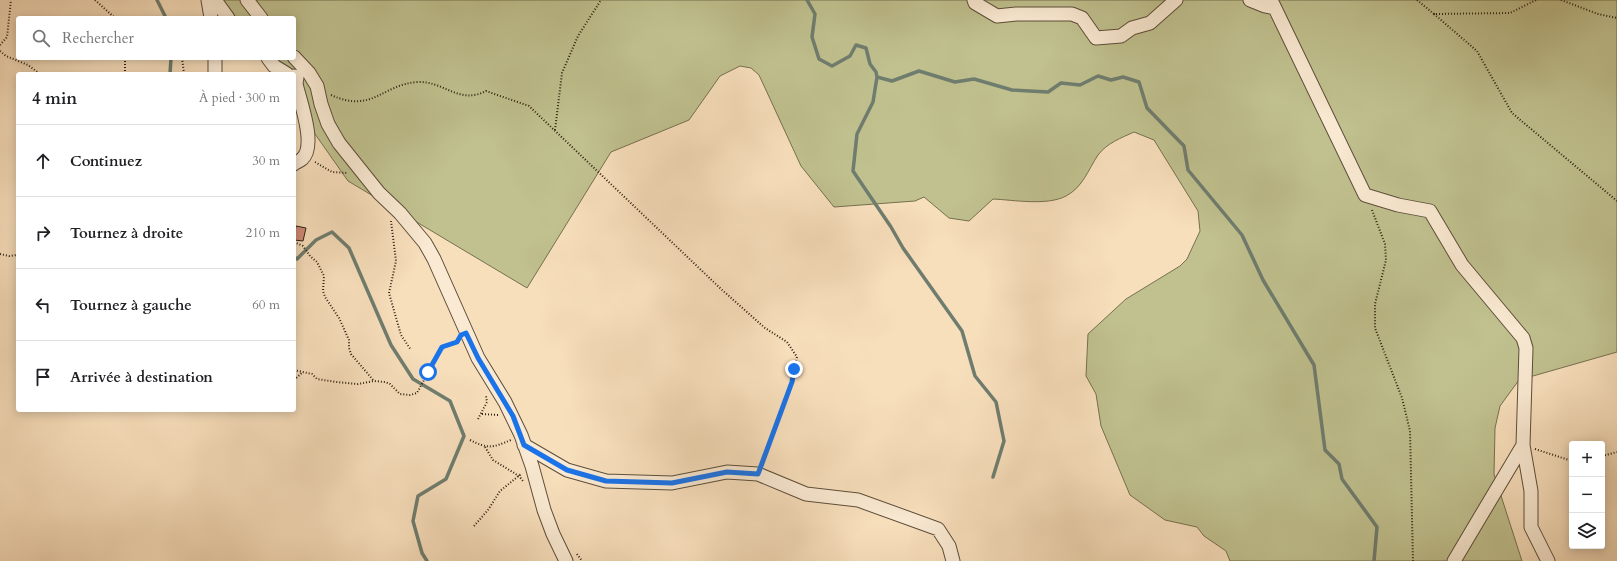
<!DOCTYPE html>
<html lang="fr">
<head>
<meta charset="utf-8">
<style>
  :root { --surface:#fff; --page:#f2f2f2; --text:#202124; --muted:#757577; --line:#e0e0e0 }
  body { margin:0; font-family:Cardo,serif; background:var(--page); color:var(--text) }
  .controls { position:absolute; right:12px; bottom:12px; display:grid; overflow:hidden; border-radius:4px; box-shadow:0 2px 10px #0003 }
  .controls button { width:36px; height:36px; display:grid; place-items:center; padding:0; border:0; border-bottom:1px solid var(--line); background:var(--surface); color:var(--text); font:20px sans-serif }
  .stop { position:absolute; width:12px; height:12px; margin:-9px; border:3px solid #1a73e8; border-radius:50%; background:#fff }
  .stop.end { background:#1a73e8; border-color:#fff; box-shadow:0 1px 4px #0008 }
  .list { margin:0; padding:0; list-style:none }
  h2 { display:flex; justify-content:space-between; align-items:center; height:52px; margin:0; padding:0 16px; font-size:17px }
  h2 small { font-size:13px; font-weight:400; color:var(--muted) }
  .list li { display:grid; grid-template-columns:26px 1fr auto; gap:12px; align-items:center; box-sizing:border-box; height:72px; padding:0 16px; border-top:1px solid var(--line) }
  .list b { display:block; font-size:15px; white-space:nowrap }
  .list em { font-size:13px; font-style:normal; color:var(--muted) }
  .icon { flex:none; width:22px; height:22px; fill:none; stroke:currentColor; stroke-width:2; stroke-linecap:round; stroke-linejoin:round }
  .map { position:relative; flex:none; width:1617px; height:561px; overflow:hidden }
  .search { position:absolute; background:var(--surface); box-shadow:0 2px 10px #0003; left:16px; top:16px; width:280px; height:44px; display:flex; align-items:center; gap:10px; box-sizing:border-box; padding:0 14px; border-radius:4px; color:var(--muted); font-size:15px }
  .panel { position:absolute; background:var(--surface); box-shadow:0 2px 10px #0003; left:16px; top:72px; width:280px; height:340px; border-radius:4px }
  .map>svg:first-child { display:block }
</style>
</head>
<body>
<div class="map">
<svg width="1617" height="561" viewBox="0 0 1617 561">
  <rect width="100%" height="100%" fill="#f8dfbc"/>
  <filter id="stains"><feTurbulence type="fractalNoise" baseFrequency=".005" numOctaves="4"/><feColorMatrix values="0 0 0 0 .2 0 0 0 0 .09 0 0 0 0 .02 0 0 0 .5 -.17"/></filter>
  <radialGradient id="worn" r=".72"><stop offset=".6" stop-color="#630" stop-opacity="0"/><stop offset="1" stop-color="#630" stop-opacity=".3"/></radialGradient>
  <path fill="#c0c18f" stroke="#76704f" d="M 220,0 L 1617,0 L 1617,352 L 1519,380 L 1500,406 L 1495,428 L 1494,474 L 1522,561 L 1230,561 L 1226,551 L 1204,536 L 1197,527 L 1165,520 L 1130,495 L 1101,426 L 1096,394 L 1086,376 L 1088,334 L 1126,299 L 1180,266 L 1187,259 L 1200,231 L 1198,211 L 1154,140 L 1134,132 C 1121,138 1107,143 1098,155 C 1088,170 1083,187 1066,196 C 1047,206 1014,200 993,199 L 969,221 L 949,218 L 924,197 L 915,201 L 834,207 L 801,166 L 759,75 L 751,68 L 740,66 L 720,76 L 689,120 L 611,152 L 527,288 L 348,181 L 294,104 L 294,74 L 273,74 L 261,58 L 294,58 L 294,18 L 233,18 Z"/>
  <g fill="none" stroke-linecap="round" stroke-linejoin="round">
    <path stroke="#6f7d6f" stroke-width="3.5" d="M 157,0 L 166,18
      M 807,0 L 815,14 L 812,37 L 819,59 L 832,66 L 850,56 L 856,45 L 866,48 L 870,64 L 876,72 L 877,77 L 873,102 L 857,134 L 853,171 L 891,227 L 903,248 L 962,331 L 975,376 L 996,402 L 1004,441 L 993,477
      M 170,74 L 171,58
      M 877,77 L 892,81 L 919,71 L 955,82 L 974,79 L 1012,90 L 1048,92 L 1061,83 L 1080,85 L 1098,76 L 1111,80 L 1123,77 L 1139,82 L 1147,108 L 1184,146 L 1188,170 L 1242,235 L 1263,280 L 1314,365 L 1325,450 L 1339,464 L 1342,479 L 1377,527 L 1374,561
      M 294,257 L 297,259 L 316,240 L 332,232 L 349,248 L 391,345 L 413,379 L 450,401 L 464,436 L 446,479 L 418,496 L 413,521 L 422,553 L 427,561"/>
  </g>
  <path fill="#d38b79" stroke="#2b1e0f" d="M 296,226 L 306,228 L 303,241 L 294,240 Z"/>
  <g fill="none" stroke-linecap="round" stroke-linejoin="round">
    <g stroke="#5e4e3a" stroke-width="15">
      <path id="street" d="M 208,0 L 211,18
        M 215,0 L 228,18
        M 247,0 L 261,18
        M 974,0 L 975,3 L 997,16 L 1016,14 L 1072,14 L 1082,18 L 1096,38 L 1121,36 L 1132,28 L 1150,23 L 1176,0
        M 1250,0 L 1265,6 L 1275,8
        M 1271,0 L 1365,195 L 1398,205 L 1430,211 L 1462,265 L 1523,338 L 1526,348 L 1523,445 L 1454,561
        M 294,57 L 309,73 L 317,86 L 321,104 L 328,124 L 339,143 L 379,193 L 400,213 L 425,243 L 434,259 L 478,358 L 505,402 L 521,435 L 532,466 L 544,510 L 553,534 L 566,561
        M 215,58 L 215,74
        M 268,58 L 274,66 L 287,74
        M 294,76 L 297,77 L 296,84 C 300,101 317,146 302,159 C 300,161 296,162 294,164
        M 524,445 L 567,470 L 606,481 L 672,483 L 727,472 L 758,474 L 806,494 L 858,500 L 938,529 L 949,546 L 953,561
        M 1523,445 L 1531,491 L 1531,527 L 1548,561"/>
    </g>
    <path stroke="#2b1e0f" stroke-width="2" stroke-dasharray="1 2" stroke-linecap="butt" d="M 95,0 L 115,18
      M 1417,0 L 1434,14 L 1510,13 L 1536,0
      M 1561,0 L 1598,14 L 1617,18
      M 1434,14 L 1477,51 L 1512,113 L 1617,201
      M 0,45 L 7,37 L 11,0
      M 0,51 L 6,56 L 28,65 L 40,74
      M 125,58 L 125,74
      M 182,58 L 184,74
      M 331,95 C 373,114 382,84 418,82 C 444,81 459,105 486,91 L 529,106 L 721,289 L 765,328 L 787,342 L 797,357 L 791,382 L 762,464
      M 555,130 L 562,73 L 578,36 L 601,0
      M 315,162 L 332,172 L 348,173
      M 1372,210 L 1385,244 L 1386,260 L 1375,304 L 1375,328 L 1402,398 L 1410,431 L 1413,561
      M 391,221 L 396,261 L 389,293 L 401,335 L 411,350
      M 294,242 L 303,246 L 310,256 L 317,262 L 324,276 L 323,291 L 325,297 L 339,318 L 349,340 L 349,348 L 351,354 L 374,381
      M 0,254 L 9,256 L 18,255
      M 294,370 L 312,374 L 317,379 L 336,382 L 358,384 L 374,381 L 385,382 L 390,384 L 400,394 L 410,395 L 417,393 L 442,347 L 457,342
      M 294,380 L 303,372
      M 482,414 L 498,415
      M 478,419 L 487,402 L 486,396
      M 470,440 C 488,449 492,448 511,440
      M 485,447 L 493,460 L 519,476 L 523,481
      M 1535,449 L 1572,461
      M 1602,456 L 1617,452
      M 474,526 L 488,510 L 500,491 L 521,474
      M 577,554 L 582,561"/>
    <use href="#street" stroke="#faead3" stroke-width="13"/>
  </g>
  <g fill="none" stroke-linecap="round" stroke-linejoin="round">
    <path stroke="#1a73e8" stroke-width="5" d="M 428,372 L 442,347 L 457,342 L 461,335 L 466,333 L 478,358 L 513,416 L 524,445 L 567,470 L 606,481 L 672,483 L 727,472 L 758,474 L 792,382 L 794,369"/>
  </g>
  <rect width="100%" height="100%" filter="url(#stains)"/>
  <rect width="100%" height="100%" fill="url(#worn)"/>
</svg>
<div class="controls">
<button>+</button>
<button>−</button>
<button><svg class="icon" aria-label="layers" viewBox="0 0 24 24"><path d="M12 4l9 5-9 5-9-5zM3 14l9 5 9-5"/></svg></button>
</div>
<div class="stop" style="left:428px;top:372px"></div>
<div class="stop end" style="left:794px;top:369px"></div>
<div class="search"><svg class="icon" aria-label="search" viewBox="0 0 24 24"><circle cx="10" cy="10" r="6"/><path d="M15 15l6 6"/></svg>Rechercher</div>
<section class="panel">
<h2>4 min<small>À pied · 300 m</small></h2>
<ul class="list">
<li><svg class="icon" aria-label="ahead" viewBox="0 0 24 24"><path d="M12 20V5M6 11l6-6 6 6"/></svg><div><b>Continuez</b></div><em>30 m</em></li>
<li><svg class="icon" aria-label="right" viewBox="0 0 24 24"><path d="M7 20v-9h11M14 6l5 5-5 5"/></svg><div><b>Tournez à droite</b></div><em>210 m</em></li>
<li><svg class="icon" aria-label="left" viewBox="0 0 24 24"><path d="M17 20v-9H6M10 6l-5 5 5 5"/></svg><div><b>Tournez à gauche</b></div><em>60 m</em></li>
<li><svg class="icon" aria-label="arrive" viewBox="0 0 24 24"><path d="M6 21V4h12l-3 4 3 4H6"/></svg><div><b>Arrivée à destination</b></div></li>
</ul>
</section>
</div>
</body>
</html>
